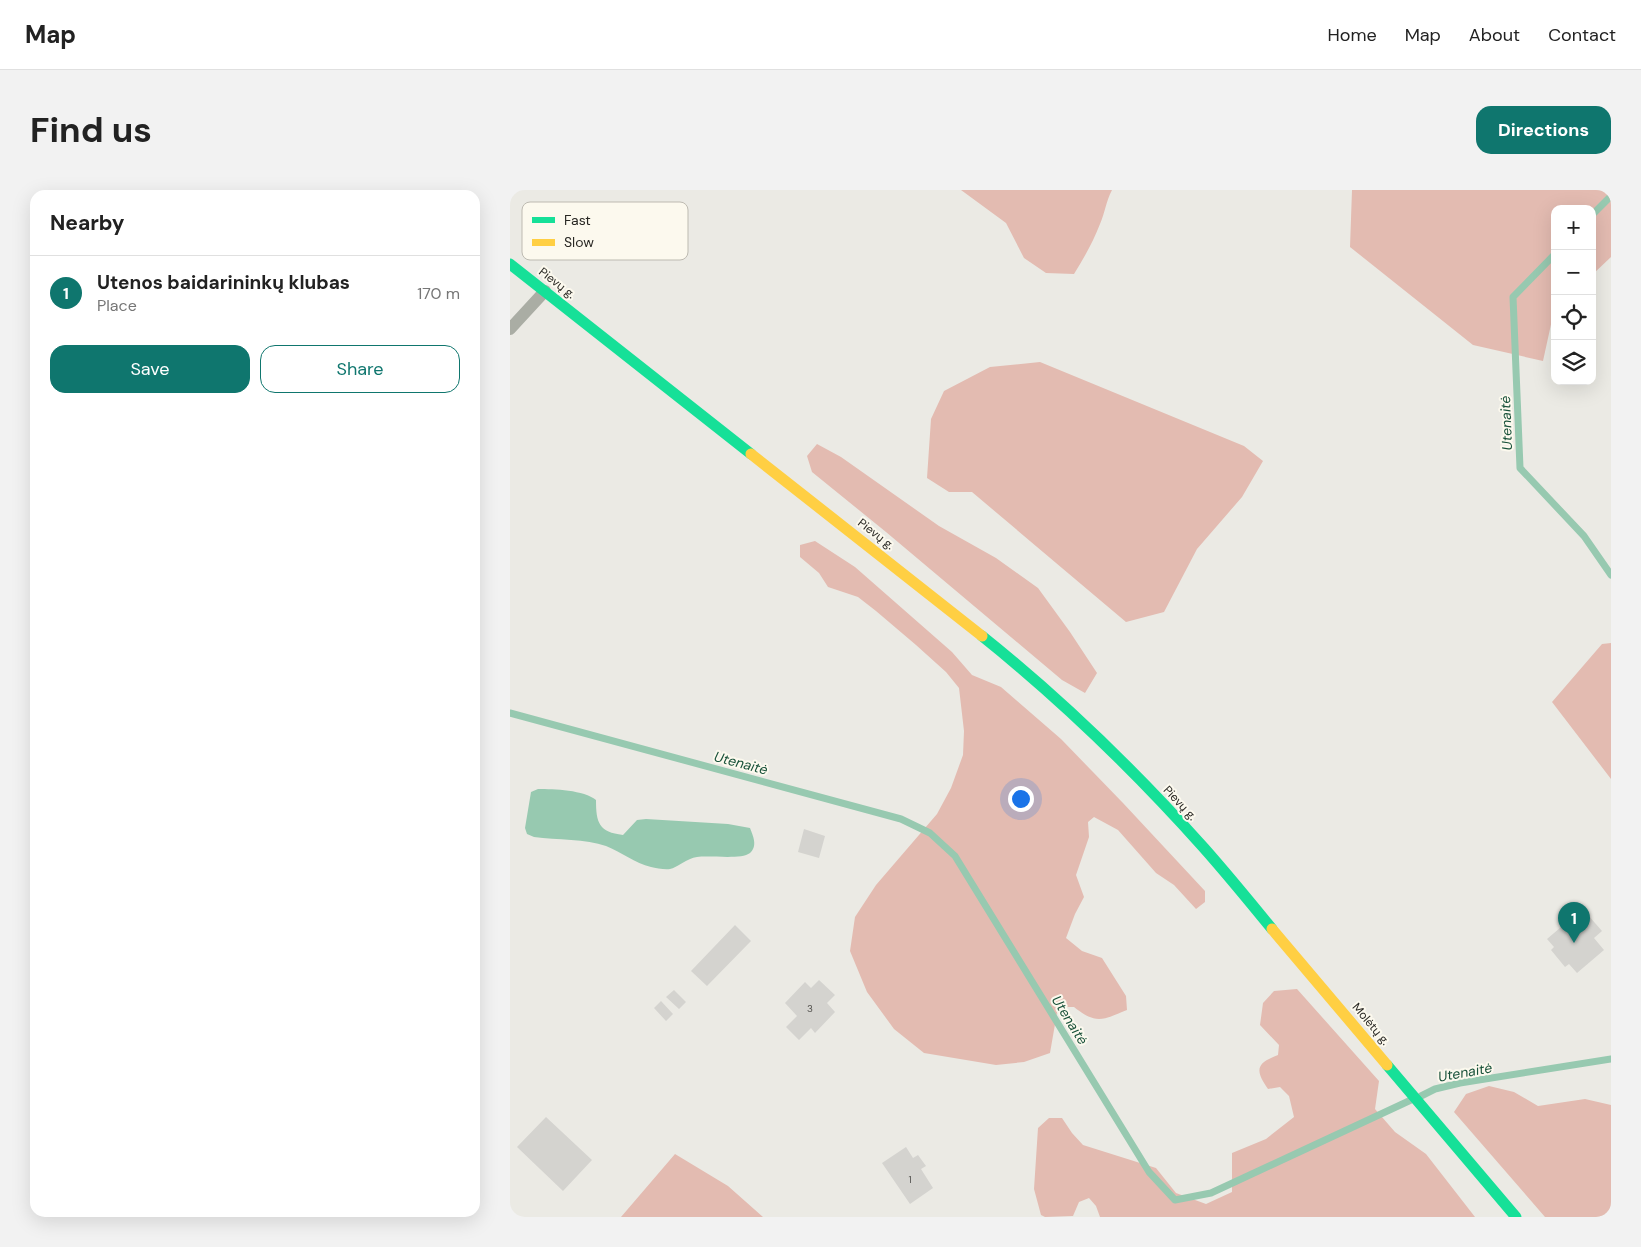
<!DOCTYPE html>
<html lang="en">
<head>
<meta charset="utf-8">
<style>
  :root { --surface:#fff; --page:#f2f2f2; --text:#222; --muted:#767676; --line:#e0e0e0; --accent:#0f766e }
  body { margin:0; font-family:"DM Sans",sans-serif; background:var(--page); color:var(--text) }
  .controls { position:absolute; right:15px; top:15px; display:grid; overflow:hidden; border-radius:10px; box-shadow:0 5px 20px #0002 }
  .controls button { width:45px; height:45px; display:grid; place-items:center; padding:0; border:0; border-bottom:1px solid var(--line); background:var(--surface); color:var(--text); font:25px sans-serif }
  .you { position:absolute; left:510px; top:608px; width:18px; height:18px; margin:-12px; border:4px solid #fff; border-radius:50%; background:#1a73e8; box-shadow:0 0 0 8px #1a73e833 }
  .badge { display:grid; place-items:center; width:32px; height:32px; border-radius:50%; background:var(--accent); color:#fff; font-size:16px; font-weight:700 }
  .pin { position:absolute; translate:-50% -41px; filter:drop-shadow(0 1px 2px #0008) }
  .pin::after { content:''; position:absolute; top:26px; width:18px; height:15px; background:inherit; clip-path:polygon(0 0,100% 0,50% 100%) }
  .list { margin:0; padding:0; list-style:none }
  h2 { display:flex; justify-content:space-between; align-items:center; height:65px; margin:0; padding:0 20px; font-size:21px }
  h2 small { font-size:16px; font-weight:400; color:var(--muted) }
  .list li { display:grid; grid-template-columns:32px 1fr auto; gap:15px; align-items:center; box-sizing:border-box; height:75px; padding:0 20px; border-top:1px solid var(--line) }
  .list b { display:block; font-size:19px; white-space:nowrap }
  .list p { margin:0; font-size:16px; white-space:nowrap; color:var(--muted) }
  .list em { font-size:16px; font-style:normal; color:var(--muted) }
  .actions { display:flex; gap:10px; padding:15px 20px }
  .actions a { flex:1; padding:11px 0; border:1px solid var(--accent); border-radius:15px; text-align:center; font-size:18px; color:var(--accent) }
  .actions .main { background:var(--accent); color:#fff }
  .icon { flex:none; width:28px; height:28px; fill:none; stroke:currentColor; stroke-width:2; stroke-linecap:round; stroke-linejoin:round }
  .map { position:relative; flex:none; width:1101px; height:1027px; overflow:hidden; border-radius:15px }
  header { display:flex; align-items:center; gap:30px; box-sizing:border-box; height:70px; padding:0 25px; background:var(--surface); border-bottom:1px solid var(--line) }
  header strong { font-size:24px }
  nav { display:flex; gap:28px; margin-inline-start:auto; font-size:18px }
  .intro { display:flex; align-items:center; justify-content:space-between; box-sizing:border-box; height:120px; padding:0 30px }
  h1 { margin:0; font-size:35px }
  .button { padding:12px 22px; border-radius:15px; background:var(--accent); color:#fff; font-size:18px; font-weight:700 }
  main { display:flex; gap:30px; padding:0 30px }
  aside { flex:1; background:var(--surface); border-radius:15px; box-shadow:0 5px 20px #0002 }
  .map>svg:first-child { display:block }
</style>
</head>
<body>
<header>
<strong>Map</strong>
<nav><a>Home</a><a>Map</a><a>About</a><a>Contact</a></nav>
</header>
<div class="intro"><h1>Find us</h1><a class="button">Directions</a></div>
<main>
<aside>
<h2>Nearby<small></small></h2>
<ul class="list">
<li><span class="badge">1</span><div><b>Utenos baidarininkų klubas</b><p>Place</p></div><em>170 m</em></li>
</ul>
<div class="actions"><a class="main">Save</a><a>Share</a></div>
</aside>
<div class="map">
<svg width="1101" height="1027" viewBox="0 0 1101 1027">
  <rect width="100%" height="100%" fill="#ebeae4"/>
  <path fill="#e3bbb1" d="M 451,0 L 602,0 C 596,11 595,23 590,34 C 583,52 574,68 564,84 L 536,83 L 514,68 L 496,33 Z
    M 842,0 L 1101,0 L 1101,67 L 1082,85 L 1082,19 L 1045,19 L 1045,116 L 1033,171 L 963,155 L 840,57 Z
    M 530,172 L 734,256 L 753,271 L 732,307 L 687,359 L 654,422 L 616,432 L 462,302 L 439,302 L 417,288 L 421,229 L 434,201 L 480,177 Z
    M 307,254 L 331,267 L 429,336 L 486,368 L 528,398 L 560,442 L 587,483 L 575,503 L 552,490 L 376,342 L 302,282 L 297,266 Z
    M 305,351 L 345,377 L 442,462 L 462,485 L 491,497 L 551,549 L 613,613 L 695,701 L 695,712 L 686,719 L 664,695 L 646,683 L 608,640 L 584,627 L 578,632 L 579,647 L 566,685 L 574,707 L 565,724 L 556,748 L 572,761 L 592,768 L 616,806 L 617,820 C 592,830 587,835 564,817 L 548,817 L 540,863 L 514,872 L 486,875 L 414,863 L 384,839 L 357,802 L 340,761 L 345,727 L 366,695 L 427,624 L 441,598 L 453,565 L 454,541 L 449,498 L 436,482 L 406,455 L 366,421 L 348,407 L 318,397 L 309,383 L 290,367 L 290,355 Z
    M 1101,453 L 1101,589 L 1042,512 L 1092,454 Z
    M 787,799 L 869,891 L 865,919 L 885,942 L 916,964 L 965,1027 L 590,1027 L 586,1016 L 579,1008 L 569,1012 L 563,1026 L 535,1027 L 531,1025 L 524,999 L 528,938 L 539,928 L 552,928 L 562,943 L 573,955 L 646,978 L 666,1003 L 696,1014 L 722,1002 L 722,963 L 756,949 L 784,927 L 779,906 L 770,897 L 758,899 C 744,879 747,873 768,865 L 769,855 L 750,835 L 753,813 L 764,801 Z
    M 979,896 L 1004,902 L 1028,916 L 1075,909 L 1101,915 L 1101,1027 L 1035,1027 L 944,922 L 956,904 Z
    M 165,964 L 218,996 L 253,1027 L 111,1027 Z"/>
  <path fill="#97c9b0" d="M 28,599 C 44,599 74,600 86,610 C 86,633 89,642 113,645 L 127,630 L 136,629 L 218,634 L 240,638 C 243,646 248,656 240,663 C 231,670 200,665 187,667 C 177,668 167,678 160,679 C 155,680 146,678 141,677 C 125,673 111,662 96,656 C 76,649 47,650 24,647 L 17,644 L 15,638 L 21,602 Z"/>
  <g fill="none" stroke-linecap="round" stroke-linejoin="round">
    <path stroke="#97c9b0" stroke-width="7" d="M 1082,25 L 1101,6
      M 1045,64 L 1003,107 L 1010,278 L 1074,346 L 1101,385
      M 0,523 L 391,629 L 420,643 L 445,666 L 639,982 L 665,1010 L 701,1003 L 901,910
      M 911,906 L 925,899 L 950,893 L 1101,869"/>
  </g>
  <path fill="#d4d3cf" d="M 294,639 L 315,646 L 309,668 L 288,662 Z
    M 1078,725 L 1092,741 L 1084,748 L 1094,760 L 1067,783 L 1059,774 L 1055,777 L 1041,760 L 1044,757 L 1037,749 L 1064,726 L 1069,733 Z
    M 225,735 L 241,751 L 197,796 L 181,781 Z
    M 309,790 L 325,805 L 317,813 L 325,822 L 305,843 L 301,838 L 289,850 L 276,837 L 287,826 L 275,813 L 295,792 L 301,798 Z
    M 164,800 L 176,812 L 169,819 L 156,807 Z
    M 151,811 L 163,824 L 156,831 L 144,818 Z
    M 36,927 L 82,970 L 53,1001 L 7,957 Z
    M 396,957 L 403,968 L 408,965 L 416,976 L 411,979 L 423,998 L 400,1014 L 372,973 Z"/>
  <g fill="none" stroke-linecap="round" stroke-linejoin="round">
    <path stroke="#aaada4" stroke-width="12" d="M 0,139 L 35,101"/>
    <path stroke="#16e098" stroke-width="11" d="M 0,74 L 241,264
      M 472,446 C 552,510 626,582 694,658 C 717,684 740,712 762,739
      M 877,875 L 1006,1027"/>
    <path stroke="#ffcf43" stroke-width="11" d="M 241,264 L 472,446
      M 762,739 L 877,875"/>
  </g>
  <g text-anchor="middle" stroke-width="4" stroke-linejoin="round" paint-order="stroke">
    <g font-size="10" fill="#555450">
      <text x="300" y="822">3</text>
      <text x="400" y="993">1</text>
    </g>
    <g font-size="12" fill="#292824" stroke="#fcf9ee">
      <text transform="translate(47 93) rotate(38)" y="4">Pievų g.</text>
      <text transform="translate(366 344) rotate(38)" y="4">Pievų g.</text>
      <text transform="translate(670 613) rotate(47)" y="4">Pievų g.</text>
      <text transform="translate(861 834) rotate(50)" y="4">Molėtų g.</text>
    </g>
    <g font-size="14" font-style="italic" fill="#185139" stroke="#fcf9ee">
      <text transform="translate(996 233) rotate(-92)" y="5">Utenaitė</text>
      <text transform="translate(231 573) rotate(15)" y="5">Utenaitė</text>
      <text transform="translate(560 830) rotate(58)" y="5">Utenaitė</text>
      <text transform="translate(955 882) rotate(-10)" y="5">Utenaitė</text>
    </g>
  </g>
  <rect x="12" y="12" width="166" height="58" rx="8" fill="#fcf9ee" stroke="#bdbab1" stroke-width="1"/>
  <rect x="22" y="27" width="23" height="6" fill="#16e098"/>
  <rect x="22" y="49" width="23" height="7" fill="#ffcf43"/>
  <g font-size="14" fill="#292824">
    <text x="54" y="35">Fast</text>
    <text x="54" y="57">Slow</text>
  </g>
</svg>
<div class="controls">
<button>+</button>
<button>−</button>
<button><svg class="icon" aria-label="locate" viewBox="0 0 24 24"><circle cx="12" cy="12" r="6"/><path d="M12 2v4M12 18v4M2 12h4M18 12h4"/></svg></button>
<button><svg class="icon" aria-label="layers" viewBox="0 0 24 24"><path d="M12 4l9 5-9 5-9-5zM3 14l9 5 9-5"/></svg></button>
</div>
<div class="you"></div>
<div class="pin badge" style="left:1064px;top:753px">1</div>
</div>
</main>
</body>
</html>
